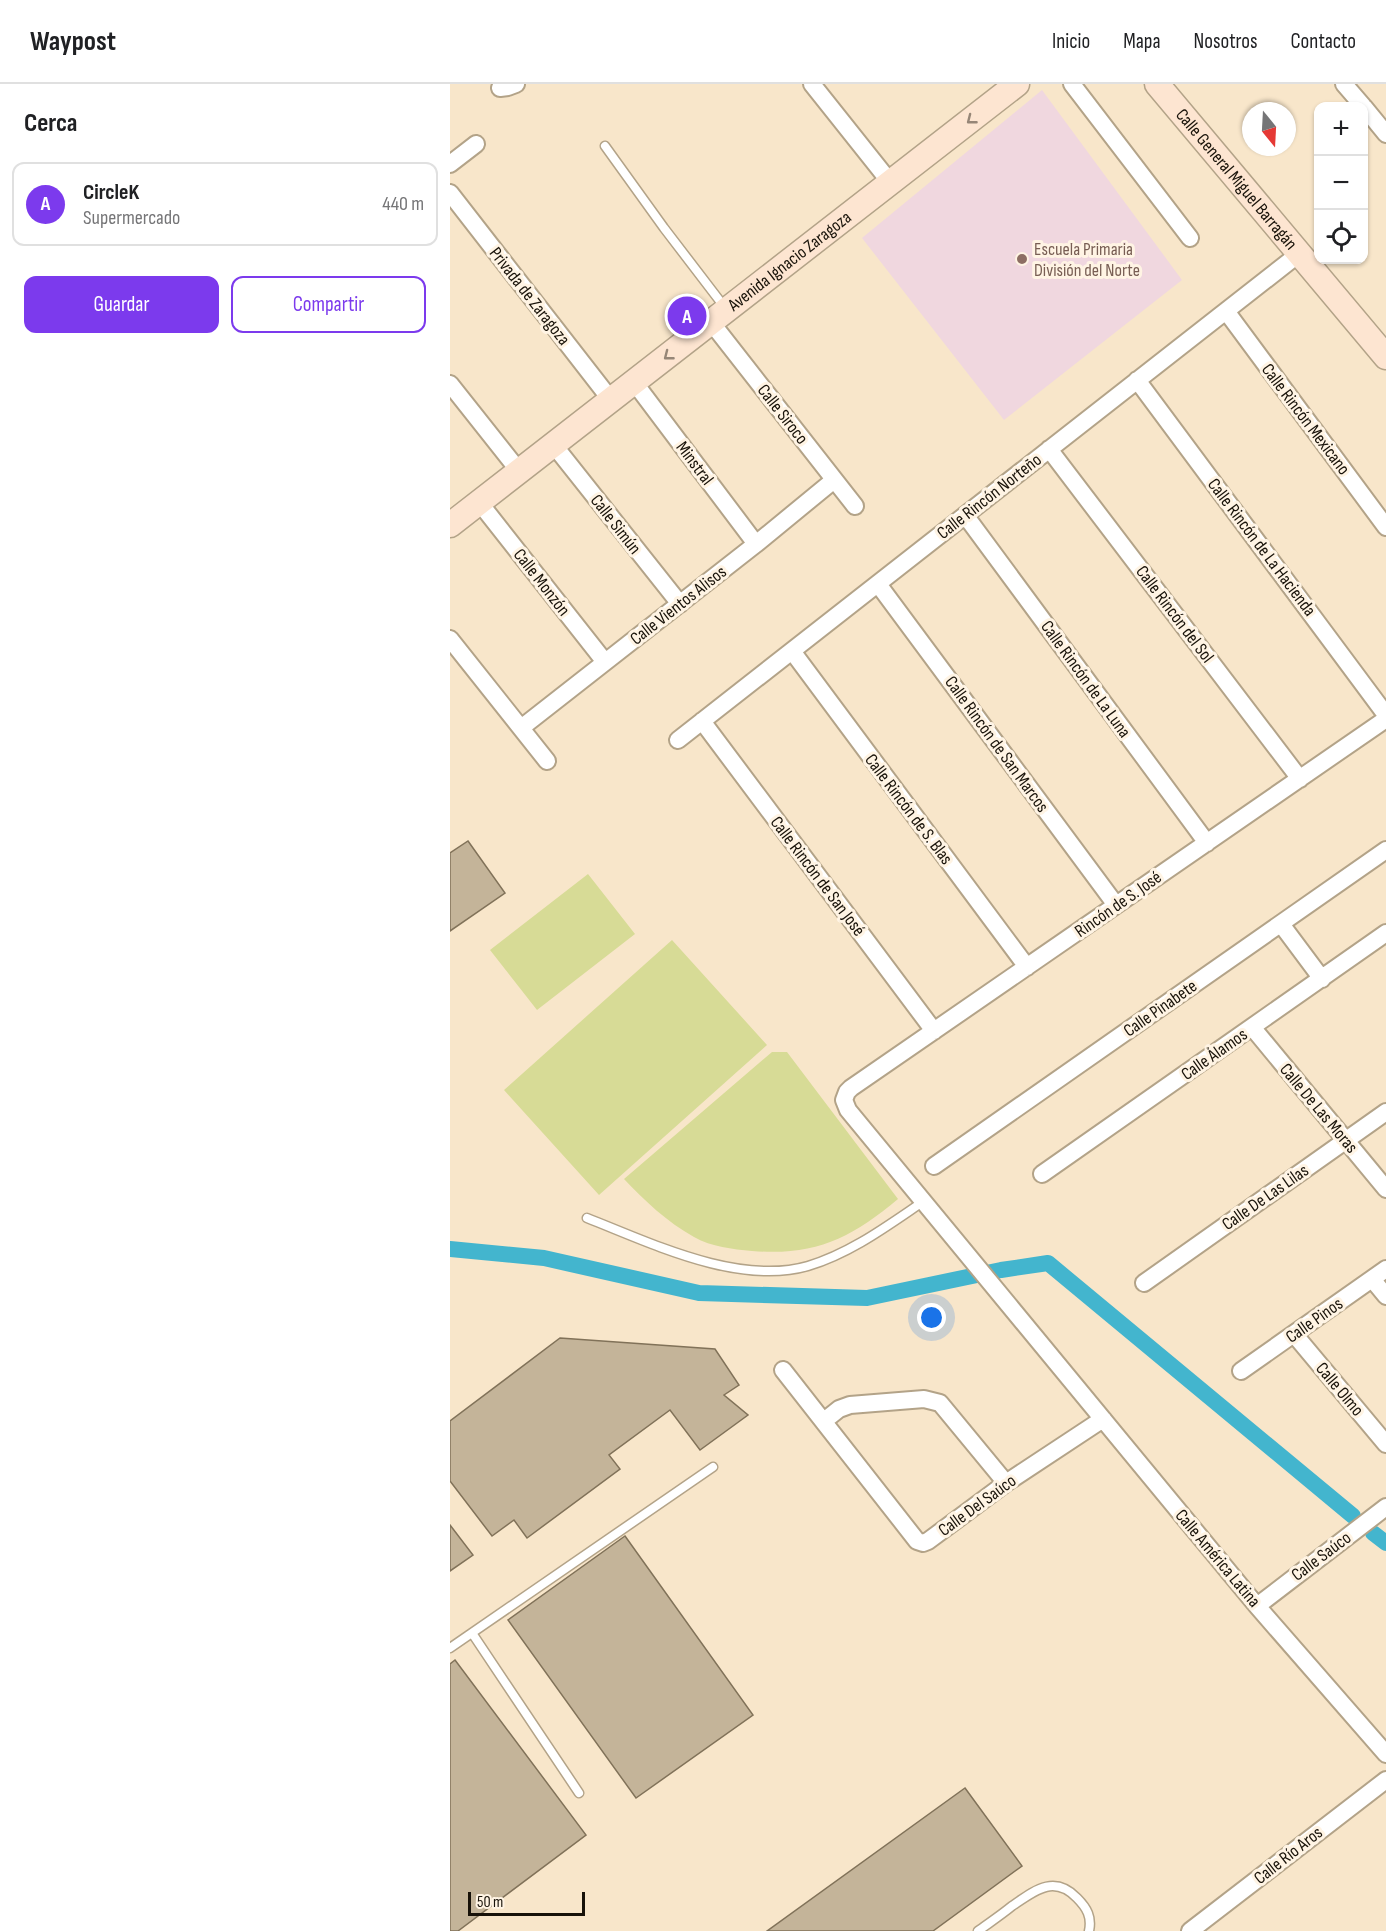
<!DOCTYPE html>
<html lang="es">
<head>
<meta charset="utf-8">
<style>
  :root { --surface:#fff; --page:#f6f6f6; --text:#202124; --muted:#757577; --line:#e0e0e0; --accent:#7c3aed }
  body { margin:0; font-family:"Sofia Sans Condensed",sans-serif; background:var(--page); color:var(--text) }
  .controls { position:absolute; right:18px; top:18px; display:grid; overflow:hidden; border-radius:12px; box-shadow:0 2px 4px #0004 }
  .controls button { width:54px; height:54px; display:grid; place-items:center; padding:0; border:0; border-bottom:2px solid var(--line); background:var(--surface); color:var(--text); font:30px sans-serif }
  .compass { position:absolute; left:792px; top:18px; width:54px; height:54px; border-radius:50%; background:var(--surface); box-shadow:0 2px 4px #0004; rotate:162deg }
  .scale { position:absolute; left:18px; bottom:15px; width:117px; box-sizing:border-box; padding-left:6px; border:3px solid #181209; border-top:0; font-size:16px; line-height:21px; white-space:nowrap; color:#181209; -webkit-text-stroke:4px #fff4e4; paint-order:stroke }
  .you { position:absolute; left:482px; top:1234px; width:21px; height:21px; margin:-15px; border:4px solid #fff; border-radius:50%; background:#1a73e8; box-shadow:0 0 0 9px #1a73e833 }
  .badge { display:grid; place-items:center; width:39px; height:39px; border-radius:50%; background:var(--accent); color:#fff; font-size:20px; font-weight:700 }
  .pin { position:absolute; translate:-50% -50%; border:3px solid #fff; box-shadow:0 2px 6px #0006 }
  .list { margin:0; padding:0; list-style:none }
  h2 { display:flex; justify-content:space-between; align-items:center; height:78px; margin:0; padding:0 24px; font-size:26px }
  h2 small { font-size:20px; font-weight:400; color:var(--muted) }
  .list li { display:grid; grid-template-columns:39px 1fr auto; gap:18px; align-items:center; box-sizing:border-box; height:84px; margin:0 12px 12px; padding:0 12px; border:2px solid var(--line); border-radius:12px }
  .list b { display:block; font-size:22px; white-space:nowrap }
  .list p { margin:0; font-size:20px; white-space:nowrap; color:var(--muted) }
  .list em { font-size:20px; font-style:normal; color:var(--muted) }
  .actions { display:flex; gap:12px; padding:18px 24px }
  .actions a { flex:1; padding:14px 0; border:2px solid var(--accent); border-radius:12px; text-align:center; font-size:21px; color:var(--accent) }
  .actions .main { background:var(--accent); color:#fff }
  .icon { flex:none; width:33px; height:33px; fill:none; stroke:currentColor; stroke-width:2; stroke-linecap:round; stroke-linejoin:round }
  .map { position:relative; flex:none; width:936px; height:1847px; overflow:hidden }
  header { display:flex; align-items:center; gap:36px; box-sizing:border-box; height:84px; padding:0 30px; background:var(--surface); border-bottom:2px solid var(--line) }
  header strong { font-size:28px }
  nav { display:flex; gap:33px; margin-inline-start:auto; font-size:21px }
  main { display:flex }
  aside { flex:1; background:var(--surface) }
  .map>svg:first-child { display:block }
</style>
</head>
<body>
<header>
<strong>Waypost</strong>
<nav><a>Inicio</a><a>Mapa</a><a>Nosotros</a><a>Contacto</a></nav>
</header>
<main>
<aside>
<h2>Cerca<small></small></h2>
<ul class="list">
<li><span class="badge">A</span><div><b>CircleK</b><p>Supermercado</p></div><em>440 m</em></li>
</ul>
<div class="actions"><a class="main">Guardar</a><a>Compartir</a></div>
</aside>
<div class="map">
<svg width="936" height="1847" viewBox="0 0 936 1847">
  <rect width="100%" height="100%" fill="#f8e6ca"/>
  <path fill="#f0d7df" d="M 592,6 L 732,196 L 554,336 L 412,154 Z"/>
  <path fill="#d7db96" d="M 138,790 L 185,850 L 87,926 L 40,866 Z
    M 222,856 L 317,961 L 149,1111 L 54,1006 Z
    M 322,968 L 337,968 L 448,1115 C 400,1155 365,1172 302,1167 C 282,1165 262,1163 244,1153 C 217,1138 195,1117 174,1095 Z"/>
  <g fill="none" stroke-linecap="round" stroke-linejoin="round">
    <path stroke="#43b5ce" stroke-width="16" d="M 0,1165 L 94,1174 L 249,1209 L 417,1214 L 551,1186 L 598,1179 L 903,1432
      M 923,1449 L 936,1459"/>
  </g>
  <path fill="#c4b499" stroke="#817259" stroke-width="1.5" d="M 18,757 L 55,809 L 0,847 L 0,769 Z
    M 110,1254 L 265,1265 L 289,1301 L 274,1311 L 298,1331 L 250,1366 L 220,1326 L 159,1371 L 170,1385 L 77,1454 L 64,1436 L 42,1452 L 0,1397 L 0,1337 Z
    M 0,1441 L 23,1471 L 0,1487 Z
    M 175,1452 L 303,1631 L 186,1714 L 58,1536 Z
    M 5,1576 L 136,1751 L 8,1847 L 0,1847 L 0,1580 Z
    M 515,1704 L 572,1782 L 483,1847 L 317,1847 Z"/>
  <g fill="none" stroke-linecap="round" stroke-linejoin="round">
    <g stroke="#b3a388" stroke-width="11">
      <path id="lane" d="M 155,62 L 214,144 L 276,225
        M 137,1134 C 201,1159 288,1202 358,1182 C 401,1169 437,1142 474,1117
        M 22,1549 L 129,1709
        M 0,1564 L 263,1383
        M 528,1847 C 539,1839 551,1831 562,1822 C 584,1807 604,1790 627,1814 C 637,1824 642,1833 639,1847"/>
    </g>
    <g stroke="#b3a388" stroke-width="20">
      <path id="street" d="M 362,0 L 440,98
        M 622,0 L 740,154
        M 894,0 L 913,22
        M 50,4 L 58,3 L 66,0
        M 914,23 L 936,50
        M 0,80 L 26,60
        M 0,109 L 161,316
        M 776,227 L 936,443
        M 261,238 L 405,422
        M 687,296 L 936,631
        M 184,298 L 306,460
        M 0,300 L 69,387
        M 103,360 L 230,520
        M 599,365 L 850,695
        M 29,418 L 155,578
        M 515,431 L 757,759
        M 428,500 L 666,821
        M 0,555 L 97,677
        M 342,567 L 577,883
        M 936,635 L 401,1004 L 397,1008 L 394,1016 L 398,1026 L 807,1522 L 936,1670
        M 252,637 L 484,947
        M 71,644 L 306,460 L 384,396
        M 228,656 L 850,169
        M 831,840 L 872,895
        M 802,943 L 936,1105
        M 484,1082 L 936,766
        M 592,1090 L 936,849
        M 922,1195 L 936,1212
        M 694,1199 L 936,1028
        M 844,1250 L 936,1360
        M 333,1286 L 467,1457 L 473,1459 L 478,1457 L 556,1399 L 653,1335
        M 791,1287 L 936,1185
        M 374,1337 L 389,1325 L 400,1321 L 474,1315 L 490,1319 L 556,1399
        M 807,1522 L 936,1423
        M 740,1847 L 936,1696"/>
    </g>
    <g stroke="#b3a388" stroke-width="27">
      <g id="secondary">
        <path id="s1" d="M 707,0 L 936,273"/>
        <path id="s2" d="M 0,441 L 567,0"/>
      </g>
    </g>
    <use href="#lane" stroke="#fff" stroke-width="8"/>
    <use href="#street" stroke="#fff" stroke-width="16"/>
    <use href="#secondary" stroke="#fde5d1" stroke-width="24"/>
  </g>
  <defs><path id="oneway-chevron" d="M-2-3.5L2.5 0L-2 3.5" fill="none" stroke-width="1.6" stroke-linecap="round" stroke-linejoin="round" transform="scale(1.5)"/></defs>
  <g stroke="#968677">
    <use href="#oneway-chevron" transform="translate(521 36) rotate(142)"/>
    <use href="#oneway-chevron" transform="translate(218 272) rotate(142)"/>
  </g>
  <circle fill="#8d6e63" stroke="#fff4e4" stroke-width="2" cx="572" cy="175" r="6"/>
  <g text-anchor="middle" stroke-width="6" stroke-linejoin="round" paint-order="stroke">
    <g font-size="18" fill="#181209" stroke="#fff4e4">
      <text dy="6" stroke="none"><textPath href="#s1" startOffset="124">Calle General Miguel Barragán</textPath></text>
      <text dy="6" stroke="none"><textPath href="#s2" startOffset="430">Avenida Ignacio Zaragoza</textPath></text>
      <text transform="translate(80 212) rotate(52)" y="6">Privada de Zaragoza</text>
      <text transform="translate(333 330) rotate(52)" y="6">Calle Siroco</text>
      <text transform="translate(856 335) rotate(53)" y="6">Calle Rincón Mexicano</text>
      <text transform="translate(245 379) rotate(53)" y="6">Minstral</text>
      <text transform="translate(539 412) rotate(-38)" y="6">Calle Rincón Norteño</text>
      <text transform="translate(166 440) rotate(52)" y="6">Calle Simún</text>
      <text transform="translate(812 463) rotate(53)" y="6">Calle Rincón de La Hacienda</text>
      <text transform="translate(92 498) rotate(52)" y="6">Calle Monzón</text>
      <text transform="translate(228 521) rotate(-38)" y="6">Calle Vientos Alisos</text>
      <text transform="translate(725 530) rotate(53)" y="6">Calle Rincón del Sol</text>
      <text transform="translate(636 595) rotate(54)" y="6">Calle Rincón de La Luna</text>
      <text transform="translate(547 660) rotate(54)" y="6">Calle Rincón de San Marcos</text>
      <text transform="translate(459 725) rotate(53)" y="6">Calle Rincón de S. Blas</text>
      <text transform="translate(368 792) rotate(53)" y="6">Calle Rincón de San José</text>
      <text transform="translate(668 820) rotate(-35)" y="6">Rincón de S. José</text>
      <text transform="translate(710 924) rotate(-35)" y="6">Calle Pinabete</text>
      <text transform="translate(764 970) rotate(-35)" y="6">Calle Álamos</text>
      <text transform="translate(869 1024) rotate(50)" y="6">Calle De Las Moras</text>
      <text transform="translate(815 1113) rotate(-35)" y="6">Calle De Las Lilas</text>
      <text transform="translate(864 1236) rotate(-35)" y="6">Calle Pinos</text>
      <text transform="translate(890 1305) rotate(50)" y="6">Calle Olmo</text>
      <text transform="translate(527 1421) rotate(-36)" y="6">Calle Del Saúco</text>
      <text transform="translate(871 1472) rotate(-37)" y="6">Calle Saúco</text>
      <text transform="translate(768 1474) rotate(50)" y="6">Calle América Latina</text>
      <text transform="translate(838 1771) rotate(-38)" y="6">Calle Río Aros</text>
    </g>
    <g font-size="18" fill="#785e54" stroke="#fff4e4" text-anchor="start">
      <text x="584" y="171">Escuela Primaria<tspan x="584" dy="21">División del Norte</tspan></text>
    </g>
  </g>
</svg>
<div class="controls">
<button>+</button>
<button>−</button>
<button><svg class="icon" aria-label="locate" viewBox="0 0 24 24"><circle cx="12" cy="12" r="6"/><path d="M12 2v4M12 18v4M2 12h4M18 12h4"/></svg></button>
</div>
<svg class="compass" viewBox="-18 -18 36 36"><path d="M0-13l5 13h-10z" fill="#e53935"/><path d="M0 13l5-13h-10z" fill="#757577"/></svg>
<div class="scale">50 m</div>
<div class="you"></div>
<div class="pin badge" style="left:237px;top:232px">A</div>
</div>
</main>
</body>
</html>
